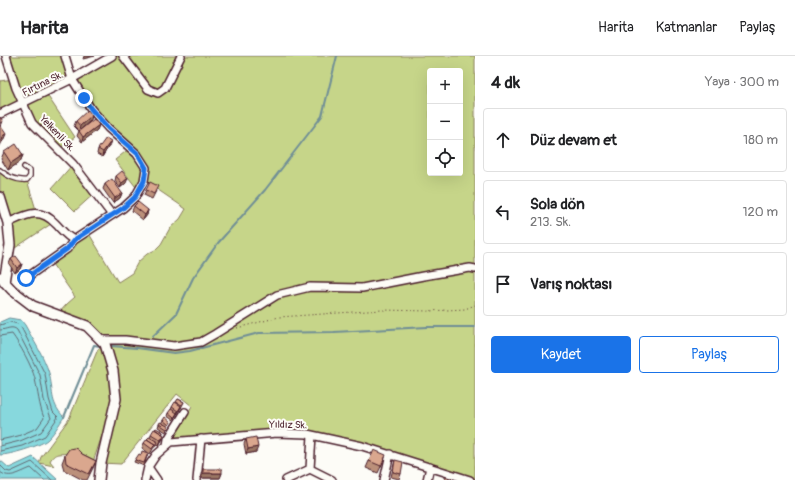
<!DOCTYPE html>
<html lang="tr">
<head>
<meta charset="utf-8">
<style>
  :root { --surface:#fff; --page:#f6f6f6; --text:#202124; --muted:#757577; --line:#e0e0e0; --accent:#1a73e8 }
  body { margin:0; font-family:Pangolin,sans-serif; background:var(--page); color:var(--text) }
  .controls { position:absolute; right:12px; top:12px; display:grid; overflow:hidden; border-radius:4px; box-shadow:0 4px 16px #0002 }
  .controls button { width:36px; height:36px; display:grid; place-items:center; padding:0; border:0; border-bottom:1px solid var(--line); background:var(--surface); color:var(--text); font:20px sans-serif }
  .stop { position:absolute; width:12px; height:12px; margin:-9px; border:3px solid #1a73e8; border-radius:50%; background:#fff }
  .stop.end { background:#1a73e8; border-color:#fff; box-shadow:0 1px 4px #0008 }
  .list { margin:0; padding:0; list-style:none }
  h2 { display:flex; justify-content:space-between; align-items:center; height:52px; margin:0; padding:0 16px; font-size:17px }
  h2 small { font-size:13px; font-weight:400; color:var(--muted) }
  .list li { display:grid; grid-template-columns:26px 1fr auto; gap:12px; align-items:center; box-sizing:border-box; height:64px; margin:0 8px 8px; padding:0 8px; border:1px solid var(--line); border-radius:4px }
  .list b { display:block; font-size:15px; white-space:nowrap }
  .list p { margin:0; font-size:13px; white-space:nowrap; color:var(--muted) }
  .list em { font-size:13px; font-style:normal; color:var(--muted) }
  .actions { display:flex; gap:8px; padding:12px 16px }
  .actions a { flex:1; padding:9px 0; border:1px solid var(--accent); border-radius:4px; text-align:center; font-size:14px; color:var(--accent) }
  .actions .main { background:var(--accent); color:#fff }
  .icon { flex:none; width:22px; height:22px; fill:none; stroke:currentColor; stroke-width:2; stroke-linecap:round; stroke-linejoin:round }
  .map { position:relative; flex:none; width:475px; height:424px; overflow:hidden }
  header { display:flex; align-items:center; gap:24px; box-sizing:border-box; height:56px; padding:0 20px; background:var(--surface); border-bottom:1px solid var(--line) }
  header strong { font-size:19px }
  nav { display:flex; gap:22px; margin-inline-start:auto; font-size:14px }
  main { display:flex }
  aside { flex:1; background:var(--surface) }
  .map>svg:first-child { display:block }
</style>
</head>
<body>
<header>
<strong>Harita</strong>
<nav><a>Harita</a><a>Katmanlar</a><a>Paylaş</a></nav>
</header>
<main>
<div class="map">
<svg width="475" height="424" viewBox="0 0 475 424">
  <rect width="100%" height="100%" fill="#fdfcf7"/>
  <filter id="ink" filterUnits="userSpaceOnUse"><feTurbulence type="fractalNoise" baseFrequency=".025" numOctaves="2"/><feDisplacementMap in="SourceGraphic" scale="8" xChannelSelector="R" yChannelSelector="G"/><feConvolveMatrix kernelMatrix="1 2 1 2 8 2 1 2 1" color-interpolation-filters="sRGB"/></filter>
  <g filter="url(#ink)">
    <path fill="#c6d589" stroke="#887a5a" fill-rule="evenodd" d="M 6,0 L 65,0 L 72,23 L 112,0 L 475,0 L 475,424 L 470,424 L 307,378 L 171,386 L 192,350 L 177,338 L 121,408 L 101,407 L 116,343 L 105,288 L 87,270 L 57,259 L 67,248 L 75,241 L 50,205 L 88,176 L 118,226 L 132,217 L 138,206 L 147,198 L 155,194 L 161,188 L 170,172 L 180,163 L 186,153 L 145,125 L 139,135 L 115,104 L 130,92 L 108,72 L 72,23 L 45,36 L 75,81 L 59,93 L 32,67 L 22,47 L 0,58 L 0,25 L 13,23 ZM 430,15 L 460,15 L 460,117 L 430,117 Z
      M 73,108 L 96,136 L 75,155 L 52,132 Z
      M 4,117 L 13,123 L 27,124 L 37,157 L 54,166 L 9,196 L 0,141 L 0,118 Z
      M 101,291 L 106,303 L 112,331 L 111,353 L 93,406 L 72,396 C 61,400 56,394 50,405 L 54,410 L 39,407 L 41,401 L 69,363 L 98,293 Z"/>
    <path fill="#87d8dd" stroke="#6f8e96" d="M 9,262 L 21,264 L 25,269 C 33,284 44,300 49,317 C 54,335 49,346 64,361 C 60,367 53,379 47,384 C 40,390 10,399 0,399 L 0,266 Z
      M 33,401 L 58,424 L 0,424 L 0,404 L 9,412 Z"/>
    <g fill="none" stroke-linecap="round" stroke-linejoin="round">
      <path stroke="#626972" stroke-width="1" d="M 0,269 L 10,266 L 18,268 L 21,271 L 45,318 L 49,343 L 53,356 L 58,361 L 45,380 L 22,390 L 0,395
        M 0,274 C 6,274 12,269 17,274 L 40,319 L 44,344 L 51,362 L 41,376 L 20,385 L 0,390
        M 0,280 L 12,278 C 20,289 32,310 35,323 C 38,336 39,349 44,362 L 37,372 L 18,380 L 0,384
        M 0,409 L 6,415 L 10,416 L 32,406 L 52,424
        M 0,416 C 10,424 20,416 31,412 L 44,424"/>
      <path stroke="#6f8e96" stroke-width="2" d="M 153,280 L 176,258 L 193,222 L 218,187 L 265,134 L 322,60 L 337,0
        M 111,290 L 137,292 L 174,297 L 190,295 L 259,277 L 334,276 L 427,271 L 475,271
        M 64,361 L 94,289 L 100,290"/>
      <g stroke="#4a1f2b" stroke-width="6">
        <path id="lane" d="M 0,114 C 8,121 16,125 27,124 L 30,120 L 30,115 L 24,111"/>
      </g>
      <g stroke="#4a1f2b" stroke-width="10">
        <path id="street" d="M 6,0 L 16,32 L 32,67 L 73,108 L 112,159
          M 123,0 L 148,33 L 158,37 L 165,32 L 181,0
          M 0,58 L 72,23 L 112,0
          M 8,167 C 26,159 39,150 56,168 C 62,174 66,180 74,184 L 123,152 L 135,141 L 144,125 L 146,112 L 137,98 L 108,72 L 91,53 L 72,23 L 65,0
          M 26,222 L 67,193 L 74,184
          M 101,284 L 125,284 L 174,290 L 201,286 L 215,278 L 277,239 L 310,231 L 362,232 L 423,220 L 470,212 L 475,213
          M 167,389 L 168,383 L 185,356
          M 148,411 L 157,424
          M 310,413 L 312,379
          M 310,413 L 332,424
          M 145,424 L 148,411 L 156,399 L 171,386 L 277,377 L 307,378 L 362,390 L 470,424
          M 197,424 L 201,383
          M 286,424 L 310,413
          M 384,424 L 390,398
          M 427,424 L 430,411"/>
      </g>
      <g stroke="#4a1f2b" stroke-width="12">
        <path id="secondary" d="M 0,141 L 8,167 L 10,189 L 4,226
          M 0,221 L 12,234 L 33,250 L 87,270 L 105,288 L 113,315 L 116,343 L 101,407 L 99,424"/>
      </g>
      <path stroke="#4a1f2b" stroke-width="1" stroke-dasharray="1 3" stroke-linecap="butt" d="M 237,272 L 279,261 L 382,254 L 429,255 L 465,253 L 475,249"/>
      <use href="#lane" stroke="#fdfcf7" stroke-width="3.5"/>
      <use href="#street" stroke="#fdfcf7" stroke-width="7"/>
      <use href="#secondary" stroke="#fdfcf7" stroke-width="9"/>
    </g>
    <path fill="#bb907a" stroke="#4a1f2b" d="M 91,64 L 79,75 L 74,70 L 76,65 Z
      M 99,69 L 97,74 L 82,86 L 77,80 L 79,75 Z
      M 109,90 L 102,101 L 97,98 L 98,93 Z
      M 4,96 L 23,99 L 20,106 L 8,114 L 1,103 Z
      M 116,120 L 126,127 L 120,132 L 115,125 Z
      M 105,128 L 122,137 L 120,142 L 113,147 L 103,133 Z
      M 146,134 L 156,135 L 152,143 L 144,139 Z
      M 134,150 L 148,154 L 147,159 L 143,164 L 132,155 Z
      M 11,203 L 22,208 L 20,213 L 15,217 L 9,208 Z
      M 178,343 L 184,346 L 181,352 L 181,351 L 179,355 L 173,364 L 167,360 L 168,357 L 171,354 L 172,351 L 176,347 Z
      M 163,364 L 170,368 L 168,370 L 166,376 L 158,371 L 159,368 L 162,366 Z
      M 163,376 L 162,384 L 159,389 L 157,388 L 155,391 L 154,391 L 150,398 L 142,392 L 144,387 L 150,382 L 151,378 Z
      M 246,383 L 256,396 L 246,398 L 244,388 Z
      M 148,397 L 144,410 L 134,406 L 135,404 L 141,399 Z
      M 82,398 L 96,405 L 93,412 L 87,424 L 83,424 L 64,414 L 62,407 L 65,399 Z
      M 395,404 L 401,418 L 399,423 L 391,421 Z
      M 369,405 L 383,406 L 378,417 L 366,412 Z
      M 203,413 L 222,417 L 220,422 L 201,422 L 201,418 Z"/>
    <path fill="#997563" stroke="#4a1f2b" d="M 84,0 L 95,0 L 83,3 Z
      M 92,59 L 91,64 L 79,75 L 80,70 Z
      M 3,65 L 1,70 L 0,71 L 0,67 Z
      M 99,69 L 97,74 L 82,86 L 83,81 Z
      M 6,78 L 3,85 L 2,86 L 0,90 L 0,84 L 2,80 Z
      M 111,85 L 109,90 L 102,101 L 103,96 Z
      M 23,99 L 20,106 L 8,114 L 11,107 Z
      M 128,122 L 126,127 L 120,132 L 122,127 Z
      M 122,137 L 120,142 L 113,147 L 115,142 Z
      M 148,154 L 147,159 L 143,164 L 145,159 Z
      M 22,208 L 20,213 L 15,217 L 17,212 Z
      M 181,350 L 179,355 L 173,364 L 178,355 Z
      M 164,379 L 162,384 L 159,389 L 161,384 Z
      M 258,391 L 256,396 L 246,398 L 248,393 Z
      M 203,417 L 222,417 L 220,422 L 201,422 Z"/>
    <path fill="#daa78e" stroke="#4a1f2b" d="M 88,54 L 92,59 L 80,70 L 76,65 Z
      M 0,61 L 3,65 L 0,67 Z
      M 94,63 L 99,69 L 83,81 L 79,75 Z
      M 0,69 L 6,78 L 2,80 L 3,82 L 0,84 Z
      M 106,82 L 111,85 L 103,96 L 98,93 Z
      M 16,88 L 23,99 L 11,107 L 4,96 Z
      M 122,115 L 128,122 L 122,127 L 116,120 Z
      M 112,123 L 122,137 L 115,142 L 105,128 Z
      M 150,126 L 158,130 L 154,138 L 146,134 Z
      M 138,146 L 148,154 L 145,159 L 134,150 Z
      M 16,200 L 22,208 L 17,212 L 11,203 Z
      M 178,343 L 184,346 L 182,349 L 176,346 Z
      M 175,346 L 181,350 L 178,355 L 172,351 Z
      M 171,353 L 177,357 L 174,362 L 168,357 Z
      M 165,361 L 171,366 L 169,369 L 163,364 Z
      M 160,366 L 169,371 L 167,373 L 159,368 Z
      M 156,372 L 163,376 L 162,378 L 155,373 Z
      M 154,373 L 164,379 L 161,384 L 151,378 Z
      M 149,381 L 158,386 L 156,389 L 147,383 Z
      M 256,381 L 258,391 L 248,393 L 246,383 Z
      M 147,383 L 155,388 L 152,393 L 144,387 Z
      M 74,392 L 77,393 L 82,398 L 96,405 L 89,418 L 66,407 L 65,399 L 69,393 Z
      M 374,394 L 386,399 L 381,410 L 369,405 Z
      M 142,395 L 148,397 L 144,407 L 135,404 L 139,398 L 141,399 Z
      M 395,404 L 403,406 L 401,418 L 393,416 Z
      M 203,413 L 222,413 L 222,417 L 203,417 Z
      M 445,421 L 455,424 L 445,424 Z"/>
  </g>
  <g fill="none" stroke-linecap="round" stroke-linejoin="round" filter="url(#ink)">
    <path stroke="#1a73e8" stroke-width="5" d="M 26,222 L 67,193 L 74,184 L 123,152 L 135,141 L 144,125 L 146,112 L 138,98 L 108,72 L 91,53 L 84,42"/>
  </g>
  <g text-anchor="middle" stroke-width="4" stroke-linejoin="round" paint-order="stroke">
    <g font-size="10" fill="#4a1f2b" stroke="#fdfcf7">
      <text transform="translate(42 27) rotate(-26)" y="4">Fırtına Sk.</text>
      <text transform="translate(58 77) rotate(46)" y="4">Yelkenli Sk.</text>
      <text transform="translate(288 368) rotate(1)" y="4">Yıldız Sk.</text>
    </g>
  </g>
</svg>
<div class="controls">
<button>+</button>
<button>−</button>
<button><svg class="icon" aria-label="locate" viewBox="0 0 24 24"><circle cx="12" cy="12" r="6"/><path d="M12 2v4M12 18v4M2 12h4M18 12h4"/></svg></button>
</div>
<div class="stop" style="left:26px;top:222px"></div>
<div class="stop end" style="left:84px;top:42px"></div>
</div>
<aside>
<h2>4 dk<small>Yaya · 300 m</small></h2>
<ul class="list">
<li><svg class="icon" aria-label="ahead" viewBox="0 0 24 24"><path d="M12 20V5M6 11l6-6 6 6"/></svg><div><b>Düz devam et</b></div><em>180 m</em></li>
<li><svg class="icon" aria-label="left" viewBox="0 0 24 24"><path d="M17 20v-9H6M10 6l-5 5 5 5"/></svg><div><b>Sola dön</b><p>213. Sk.</p></div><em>120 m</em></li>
<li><svg class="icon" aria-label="arrive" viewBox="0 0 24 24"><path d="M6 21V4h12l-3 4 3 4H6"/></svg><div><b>Varış noktası</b></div></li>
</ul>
<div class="actions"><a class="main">Kaydet</a><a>Paylaş</a></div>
</aside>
</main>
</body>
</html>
